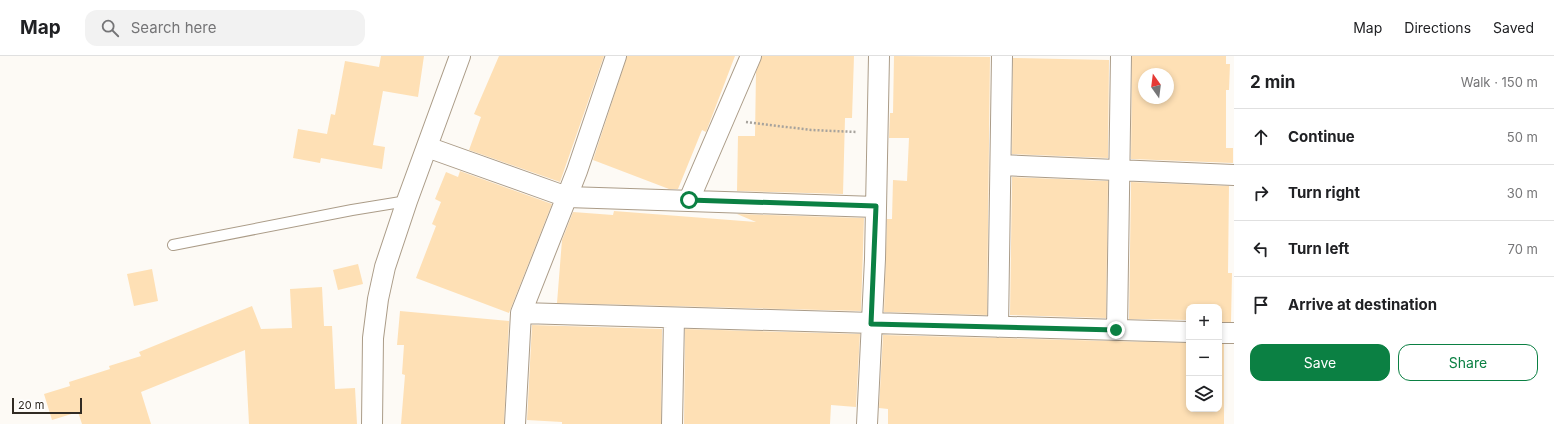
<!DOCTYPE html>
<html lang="en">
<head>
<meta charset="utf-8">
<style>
  :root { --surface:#fff; --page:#f2f2f2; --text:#202124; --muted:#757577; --line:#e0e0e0; --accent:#0b8043 }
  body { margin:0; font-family:Inter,sans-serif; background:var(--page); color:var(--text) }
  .controls { position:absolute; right:12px; bottom:12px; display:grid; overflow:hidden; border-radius:8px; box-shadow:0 2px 6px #0003 }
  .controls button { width:36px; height:36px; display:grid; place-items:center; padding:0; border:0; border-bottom:1px solid var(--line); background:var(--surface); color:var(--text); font:20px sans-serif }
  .compass { position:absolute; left:1138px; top:12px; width:36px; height:36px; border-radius:50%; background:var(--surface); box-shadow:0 2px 6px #0003; rotate:346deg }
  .scale { position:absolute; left:12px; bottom:10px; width:70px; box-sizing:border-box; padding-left:4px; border:2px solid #312b23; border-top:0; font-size:11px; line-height:14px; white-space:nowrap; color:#312b23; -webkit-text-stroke:3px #fff; paint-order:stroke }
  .stop { position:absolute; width:12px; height:12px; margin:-9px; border:3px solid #0b8043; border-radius:50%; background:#fff }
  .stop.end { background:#0b8043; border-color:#fff; box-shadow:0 1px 4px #0008 }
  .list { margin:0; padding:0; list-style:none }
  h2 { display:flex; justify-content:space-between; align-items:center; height:52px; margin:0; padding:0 16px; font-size:17px }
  h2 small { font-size:13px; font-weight:400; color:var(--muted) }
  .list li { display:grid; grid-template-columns:26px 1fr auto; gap:12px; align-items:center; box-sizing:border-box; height:56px; padding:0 16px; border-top:1px solid var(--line) }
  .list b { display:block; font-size:15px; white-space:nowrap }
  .list em { font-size:13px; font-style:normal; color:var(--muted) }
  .actions { display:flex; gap:8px; padding:12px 16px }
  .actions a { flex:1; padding:9px 0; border:1px solid var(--accent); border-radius:12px; text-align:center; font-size:14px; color:var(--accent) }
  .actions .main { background:var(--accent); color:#fff }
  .icon { flex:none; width:22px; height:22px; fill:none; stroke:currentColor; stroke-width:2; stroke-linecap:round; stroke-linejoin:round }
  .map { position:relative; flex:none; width:1234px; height:368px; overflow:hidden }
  header { display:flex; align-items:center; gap:24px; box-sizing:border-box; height:56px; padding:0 20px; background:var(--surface); border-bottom:1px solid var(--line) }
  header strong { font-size:19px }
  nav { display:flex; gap:22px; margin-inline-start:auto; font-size:14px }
  .search { width:280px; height:36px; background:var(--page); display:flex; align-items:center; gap:10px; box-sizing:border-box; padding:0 14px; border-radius:12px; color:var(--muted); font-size:15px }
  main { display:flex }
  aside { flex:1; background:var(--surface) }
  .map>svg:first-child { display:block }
</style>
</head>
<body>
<header>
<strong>Map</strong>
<div class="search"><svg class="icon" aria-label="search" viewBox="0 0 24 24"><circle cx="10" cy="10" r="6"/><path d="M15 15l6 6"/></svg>Search here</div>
<nav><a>Map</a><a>Directions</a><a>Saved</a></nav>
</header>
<main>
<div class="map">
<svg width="1234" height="368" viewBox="0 0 1234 368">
  <rect width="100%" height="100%" fill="#fdfaf5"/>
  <path fill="#fee0b5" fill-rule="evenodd" d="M 381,0 L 424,0 L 418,41 L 383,35 L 373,89 L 385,91 L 382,113 L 321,102 L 320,107 L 293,102 L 298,73 L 327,78 L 331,58 L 335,59 L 345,5 L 379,11 Z
    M 499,0 L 604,0 L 560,126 L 469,94 L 481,61 L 474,58 Z
    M 627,0 L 735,0 L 706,76 L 702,74 L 678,133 L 669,133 L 593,104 Z
    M 762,0 L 854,0 L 852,62 L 845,62 L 843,138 L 737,135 L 738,80 L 755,80 L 756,16 Z
    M 894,0 L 990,1 L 987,259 L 884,256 L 887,163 L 892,163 L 893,124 L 907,125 L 909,82 L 889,82 L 890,57 L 893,57 Z
    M 1132,0 L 1226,0 L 1226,8 L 1230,8 L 1229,34 L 1226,34 L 1226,92 L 1233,92 L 1233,107 L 1131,103 ZM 1144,18 L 1168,18 L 1168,42 L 1144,42 Z
    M 1013,2 L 1109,4 L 1108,102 L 1012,98 Z
    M 460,115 L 552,148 L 509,257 L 416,222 L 436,170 L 432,168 L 441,146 L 435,143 L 446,116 L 458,121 Z
    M 1012,121 L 1108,125 L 1106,262 L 1010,259 Z
    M 1131,126 L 1229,130 L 1228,217 L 1232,217 L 1231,266 L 1219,266 L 1219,251 L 1189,251 L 1189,264 L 1129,263 Z
    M 614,155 L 756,166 L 737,158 L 864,162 L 861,255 L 557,247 L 562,184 L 573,156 L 613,159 Z
    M 358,208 L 363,228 L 338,234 L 333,214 Z
    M 152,213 L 158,245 L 134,250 L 127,218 Z
    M 322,231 L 324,270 L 332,270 L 335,333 L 355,332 L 357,368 L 249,368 L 245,294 L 141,336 L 151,368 L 82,368 L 78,356 L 52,364 L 44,338 L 70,330 L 69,326 L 110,313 L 109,310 L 141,300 L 139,296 L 252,250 L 261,273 L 292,272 L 290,233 Z
    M 400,255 L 509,265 L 504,368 L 401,368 L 405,319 L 402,318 L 404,289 L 397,289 Z
    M 532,269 L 662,273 L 661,368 L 562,368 L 562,366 L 527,364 Z
    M 685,273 L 860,278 L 856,351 L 831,349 L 830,368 L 684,368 Z
    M 883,279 L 1189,287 L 1189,353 L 1219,353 L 1219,288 L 1224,288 L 1224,368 L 888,368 L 888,353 L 879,352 Z"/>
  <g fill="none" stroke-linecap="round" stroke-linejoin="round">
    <g stroke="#ab9c88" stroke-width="12">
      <path id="service" d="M 173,189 L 352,154 L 407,145"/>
    </g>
    <g stroke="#ab9c88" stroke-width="22">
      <path id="minor" d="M 427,91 L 567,141 L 876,151
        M 1001,109 L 1234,119
        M 689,144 L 751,0
        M 521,257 L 1189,276
        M 998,271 L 1002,0
        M 1117,274 L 1121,0
        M 1219,277 L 1234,277
        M 372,368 L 373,282 L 378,243 L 385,211 L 407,145 L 460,0
        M 515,368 L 521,257 L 577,115 L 616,0
        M 672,368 L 674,262
        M 867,368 L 875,203 L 879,0"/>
    </g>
    <path stroke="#a7a39d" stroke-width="2.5" stroke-dasharray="2 2" stroke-linecap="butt" d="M 746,66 L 811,74 L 857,76"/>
    <use href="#service" stroke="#fff" stroke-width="10"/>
    <use href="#minor" stroke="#fff" stroke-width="20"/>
  </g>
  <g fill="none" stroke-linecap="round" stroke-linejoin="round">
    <path stroke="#0b8043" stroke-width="5" d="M 689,144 L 876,150 L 871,268 L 1116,274"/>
  </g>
</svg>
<div class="controls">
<button>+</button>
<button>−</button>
<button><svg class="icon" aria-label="layers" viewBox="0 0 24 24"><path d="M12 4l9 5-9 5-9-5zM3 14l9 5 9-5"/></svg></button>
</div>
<svg class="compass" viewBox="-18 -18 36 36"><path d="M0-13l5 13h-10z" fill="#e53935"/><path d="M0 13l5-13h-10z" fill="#757577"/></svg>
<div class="scale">20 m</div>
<div class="stop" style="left:689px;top:144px"></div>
<div class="stop end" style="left:1116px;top:274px"></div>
</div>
<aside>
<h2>2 min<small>Walk · 150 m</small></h2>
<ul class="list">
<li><svg class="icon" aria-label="ahead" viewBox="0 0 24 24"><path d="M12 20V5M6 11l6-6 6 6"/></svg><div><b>Continue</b></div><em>50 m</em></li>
<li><svg class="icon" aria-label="right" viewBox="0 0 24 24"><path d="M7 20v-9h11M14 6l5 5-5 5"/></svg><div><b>Turn right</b></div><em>30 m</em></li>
<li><svg class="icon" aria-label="left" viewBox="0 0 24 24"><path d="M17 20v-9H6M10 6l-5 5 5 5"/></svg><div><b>Turn left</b></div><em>70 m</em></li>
<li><svg class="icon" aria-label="arrive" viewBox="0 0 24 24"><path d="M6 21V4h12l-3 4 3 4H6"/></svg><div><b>Arrive at destination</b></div></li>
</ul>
<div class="actions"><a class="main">Save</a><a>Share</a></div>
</aside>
</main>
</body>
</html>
